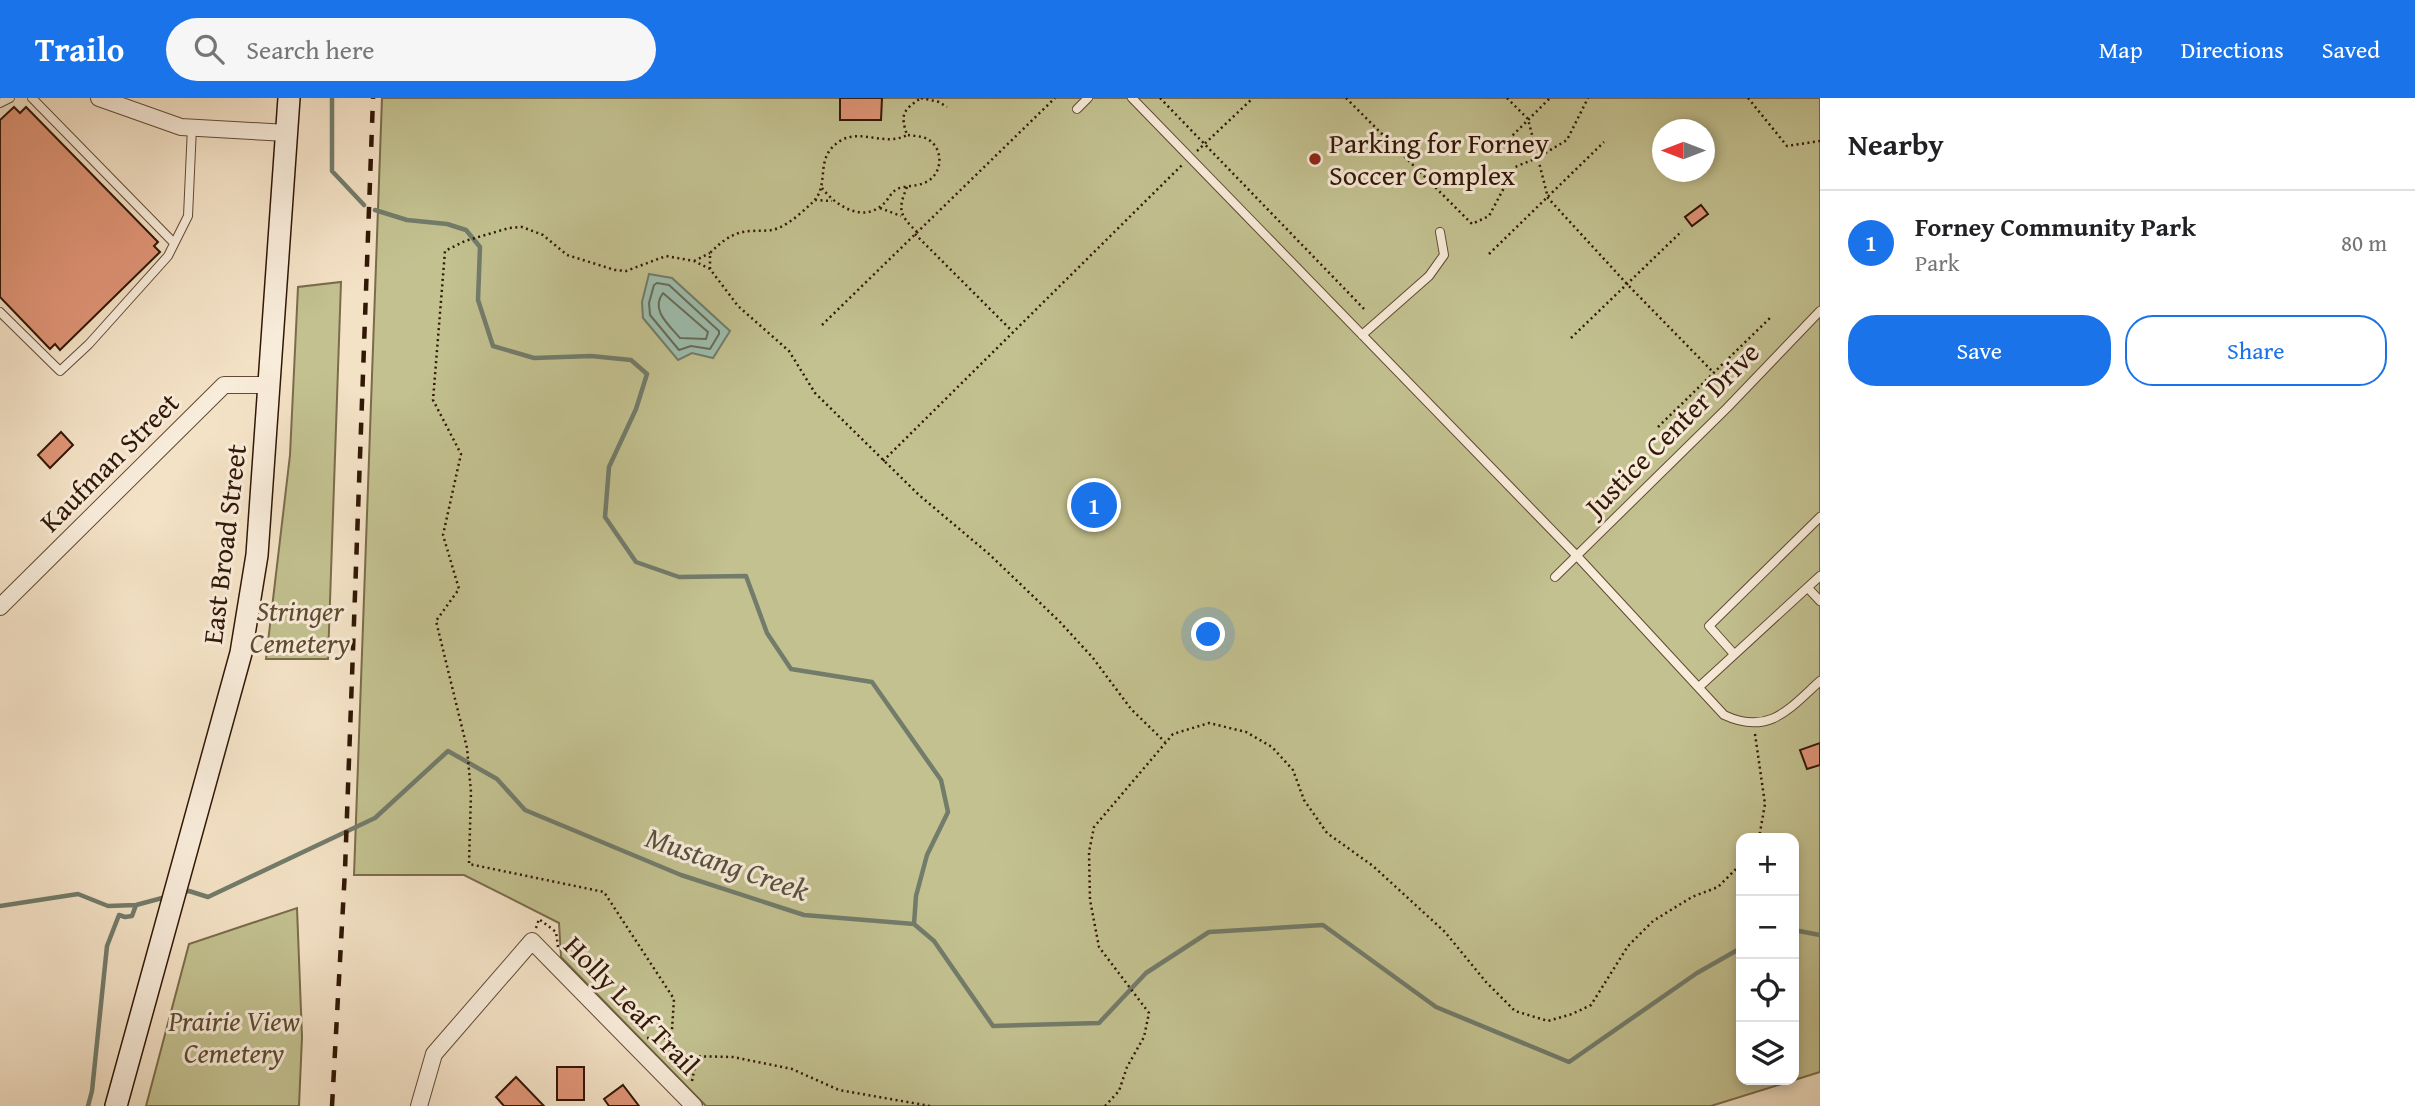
<!DOCTYPE html>
<html lang="en">
<head>
<meta charset="utf-8">
<style>
  :root { --surface:#fff; --page:#f6f6f6; --text:#202124; --muted:#757577; --line:#e0e0e0; --accent:#1a73e8 }
  body { margin:0; font-family:"Gentium Book Plus",serif; background:var(--page); color:var(--text) }
  .controls { position:absolute; right:21px; bottom:21px; display:grid; overflow:hidden; border-radius:14px; box-shadow:0 4px 10px #0003 }
  .controls button { width:63px; height:63px; display:grid; place-items:center; padding:0; border:0; border-bottom:2px solid var(--line); background:var(--surface); color:var(--text); font:35px sans-serif }
  .compass { position:absolute; left:1652px; top:21px; width:63px; height:63px; border-radius:50%; background:var(--surface); box-shadow:0 4px 10px #0003; rotate:270deg }
  .you { position:absolute; left:1209px; top:537px; width:24px; height:24px; margin:-18px; border:5px solid #fff; border-radius:50%; background:#1a73e8; box-shadow:0 0 0 10px #1a73e833 }
  .badge { display:grid; place-items:center; width:46px; height:46px; border-radius:50%; background:var(--accent); color:#fff; font-size:23px; font-weight:700 }
  .pin { position:absolute; translate:-50% -50%; border:4px solid #fff; box-shadow:0 2px 7px #0006 }
  .list { margin:0; padding:0; list-style:none }
  h2 { display:flex; justify-content:space-between; align-items:center; height:91px; margin:0; padding:0 28px; font-size:30px }
  h2 small { font-size:23px; font-weight:400; color:var(--muted) }
  .list li { display:grid; grid-template-columns:46px 1fr auto; gap:21px; align-items:center; box-sizing:border-box; height:105px; padding:0 28px; border-top:2px solid var(--line) }
  .list b { display:block; font-size:26px; white-space:nowrap }
  .list p { margin:0; font-size:23px; white-space:nowrap; color:var(--muted) }
  .list em { font-size:23px; font-style:normal; color:var(--muted) }
  .actions { display:flex; gap:14px; padding:21px 28px }
  .actions a { flex:1; padding:16px 0; border:2px solid var(--accent); border-radius:28px; text-align:center; font-size:24px; color:var(--accent) }
  .actions .main { background:var(--accent); color:#fff }
  .icon { flex:none; width:38px; height:38px; fill:none; stroke:currentColor; stroke-width:2; stroke-linecap:round; stroke-linejoin:round }
  .map { position:relative; flex:none; width:1820px; height:1008px; overflow:hidden }
  header { display:flex; align-items:center; gap:42px; box-sizing:border-box; height:98px; padding:0 35px; background:var(--accent); color:#fff }
  header strong { font-size:33px }
  nav { display:flex; gap:38px; margin-inline-start:auto; font-size:24px }
  .search { width:490px; height:63px; background:var(--page); display:flex; align-items:center; gap:18px; box-sizing:border-box; padding:0 24px; border-radius:38px; color:var(--muted); font-size:26px }
  main { display:flex }
  aside { flex:1; background:var(--surface) }
  .map>svg:first-child { display:block }
</style>
</head>
<body>
<header>
<strong>Trailo</strong>
<div class="search"><svg class="icon" aria-label="search" viewBox="0 0 24 24"><circle cx="10" cy="10" r="6"/><path d="M15 15l6 6"/></svg>Search here</div>
<nav><a>Map</a><a>Directions</a><a>Saved</a></nav>
</header>
<main>
<div class="map">
<svg width="1820" height="1008" viewBox="0 0 1820 1008">
  <rect width="100%" height="100%" fill="#f4e2c6"/>
  <filter id="stains"><feTurbulence type="fractalNoise" baseFrequency=".00286" numOctaves="4"/><feColorMatrix values="0 0 0 0 .2 0 0 0 0 .09 0 0 0 0 .02 0 0 0 .5 -.17"/></filter>
  <radialGradient id="worn" r=".72"><stop offset=".6" stop-color="#630" stop-opacity="0"/><stop offset="1" stop-color="#630" stop-opacity=".3"/></radialGradient>
  <path fill="#c3c190" stroke="#7a6c4b" stroke-width="2" fill-rule="evenodd" d="M 382,0 L 1820,0 L 1820,974 L 1711,1008 L 706,1008 L 561,859 L 559,825 L 464,777 L 354,777 ZM 1662,32 L 1704,32 L 1704,74 L 1662,74 ZM 1741,740 L 1794,740 L 1794,982 L 1741,982 Z
    M 341,184 L 328,561 L 266,561 L 290,357 L 298,189 Z
    M 297,810 L 302,939 L 299,1008 L 146,1008 L 189,846 Z"/>
  <path fill="#9dbfaf" stroke="#727c6b" stroke-width="2" d="M 649,176 L 672,180 L 730,233 L 713,260 L 692,255 L 678,262 L 643,220 L 642,204 Z"/>
  <g fill="none" stroke-linecap="round" stroke-linejoin="round">
    <path stroke="#676b5a" stroke-width="2" d="M 657,185 L 669,187 L 719,233 L 719,236 L 710,251 L 691,248 L 679,252 L 650,217 L 649,205 L 654,187 Z
      M 663,195 L 708,234 L 706,241 L 680,240 C 669,227 650,212 663,195 Z"/>
    <path stroke="#727c6b" stroke-width="4.5" d="M 332,0 L 332,73 L 364,107
      M 375,112 L 407,122 L 447,126 L 466,132 L 480,149 L 478,202 L 493,248 L 534,260 L 591,258 L 631,262 L 647,276 L 636,311 L 609,369 L 605,419 L 636,464 L 679,479 L 746,478 L 767,535 L 791,571 L 872,584 L 941,682 L 948,714 L 927,757 L 916,798 L 914,826
      M 181,795 L 189,793 L 208,799 L 375,720 L 448,653 L 497,681 L 525,712 L 681,777 L 804,817 L 914,826 L 934,843 L 993,928 L 1099,925 L 1146,875 L 1209,834 L 1323,827 L 1436,909 L 1569,964 L 1697,875 L 1741,850
      M 0,808 L 78,796 L 108,808 L 136,807 L 166,799
      M 1794,832 L 1820,837
      M 88,1008 L 92,993 L 107,848 L 119,817 L 125,819 L 132,818 L 136,807"/>
  </g>
  <path fill="#e09577" stroke="#311706" stroke-width="2" d="M 840,0 L 882,0 L 881,22 L 840,22 Z
    M 14,9 L 20,15 L 26,9 L 158,144 L 154,148 L 160,154 L 60,252 L 55,246 L 50,251 L 0,199 L 0,22 Z
    M 1701,107 L 1708,116 L 1692,128 L 1685,119 Z
    M 61,334 L 73,347 L 50,370 L 38,357 Z
    M 1820,645 L 1820,667 L 1807,671 L 1800,652 Z
    M 557,969 L 584,969 L 584,1002 L 557,1002 Z
    M 516,979 L 544,1008 L 504,1008 L 496,999 Z
    M 623,987 L 639,1008 L 609,1008 L 604,1001 Z"/>
  <g fill="none" stroke-linecap="round" stroke-linejoin="round">
    <g stroke="#624a36" stroke-width="10">
      <path id="service" d="M 32,0 L 174,145
        M 1132,0 L 1577,458 L 1724,617 C 1769,638 1789,611 1820,583
        M 0,5 L 10,0
        M 1077,11 L 1088,0
        M 0,214 L 60,273 L 89,246 L 168,158 L 188,118 L 192,29
        M 1362,237 L 1429,178 L 1444,157 L 1440,134
        M 1555,479 L 1727,310 L 1820,213
        M 1808,490 L 1820,503
        M 1734,556 L 1709,528 L 1820,419
        M 1699,589 L 1820,478"/>
    </g>
    <g stroke="#624a36" stroke-width="18">
      <path id="minor" d="M 99,0 L 181,29 L 287,35
        M 0,509 L 224,287 L 268,287
        M 419,1008 L 434,956 L 532,843 L 694,1008"/>
    </g>
    <g stroke="#311706" stroke-width="24">
      <path id="secondary" d="M 116,1008 L 241,555 L 257,457 L 289,0"/>
    </g>
    <path stroke="#311706" stroke-width="2.5" stroke-dasharray="2 3.5" stroke-linecap="butt" d="M 921,0 L 939,4 L 947,9
      M 1160,0 L 1366,213
      M 1346,0 L 1472,126 L 1489,118 L 1515,69 L 1537,60 L 1567,42 L 1588,0
      M 1507,0 L 1528,21 L 1548,100 L 1627,186 L 1713,274
      M 1748,0 L 1787,48 L 1820,43
      M 1501,49 L 1550,0
      M 1197,53 L 1253,0
      M 907,89 C 897,113 900,117 917,134
      M 822,90 C 835,107 862,125 882,107 C 888,103 890,95 897,91 C 906,87 919,89 928,83 C 943,74 943,51 929,42 C 923,38 915,38 908,37
      M 815,102 L 832,103
      M 880,110 L 901,118
      M 915,136 L 1012,233
      M 1489,156 L 1604,44
      M 694,163 L 710,155
      M 710,171 L 710,155 C 722,143 734,133 752,133 C 761,132 770,134 778,130 C 791,125 803,113 813,104 C 831,86 813,60 840,43 C 861,30 885,49 907,37 C 900,16 903,12 921,0
      M 822,227 L 1055,0
      M 1571,240 L 1682,133
      M 1658,329 L 1771,219
      M 883,363 L 1182,67
      M 1755,636 L 1765,706 L 1759,740
      M 536,830 L 539,821 L 556,834 L 558,849
      M 647,940 L 672,940
      M 692,983 L 697,959
      M 930,1008 L 839,992 L 792,971 L 733,959 L 686,958 L 677,954 L 671,947 L 674,901 L 604,794 L 469,766 L 471,694 L 467,650 L 436,523 L 459,491 L 443,437 L 461,356 L 433,302 L 445,153 L 465,143 L 509,130 L 522,129 L 543,137 L 567,157 L 615,172 L 626,173 L 666,158 L 694,163 L 710,171 L 738,208 L 789,253 L 815,295 L 919,397 L 989,456 L 1060,524 L 1093,560 L 1131,611 L 1165,644
      M 1105,1008 L 1119,993 L 1127,969 L 1144,939 L 1149,915 L 1099,849 L 1090,802 L 1089,754 L 1094,729 L 1173,636 L 1209,625 L 1246,634 L 1272,649 L 1293,672 L 1304,702 L 1327,735 L 1373,768 L 1445,834 L 1486,884 L 1515,913 L 1548,923 L 1572,916 L 1591,907 L 1628,848 L 1653,823 L 1692,799 L 1718,789 L 1741,766"/>
    <use href="#service" stroke="#f8ecda" stroke-width="8"/>
    <use href="#minor" stroke="#f8ecda" stroke-width="16"/>
    <use href="#secondary" stroke="#f8ecda" stroke-width="21"/>
    <path stroke="#311706" stroke-width="4.5" stroke-dasharray="12 12" stroke-linecap="butt" d="M 332,1008 L 345,772 L 373,0"/>
  </g>
  <circle fill="#8f2418" stroke="#f8ecda" stroke-width="2.5" cx="1315" cy="61" r="7"/>
  <g text-anchor="middle" stroke-width="6" stroke-linejoin="round" paint-order="stroke">
    <g font-size="28" fill="#311706" stroke="#f8ecda" text-anchor="start">
      <text x="1329" y="55">Parking for Forney<tspan x="1329" dy="32">Soccer Complex</tspan></text>
    </g>
    <g font-size="28" fill="#311706" stroke="#f8ecda">
      <text transform="translate(1672 331) rotate(-45)" y="10">Justice Center Drive</text>
      <text transform="translate(109 364) rotate(-45)" y="10">Kaufman Street</text>
      <text transform="translate(224 446) rotate(-83)" y="10">East Broad Street</text>
      <text transform="translate(632 907) rotate(46)" y="10">Holly Leaf Trail</text>
    </g>
    <g font-size="28" font-style="italic" fill="#5d4a2f" stroke="#f8ecda">
      <text x="300" y="523">Stringer<tspan x="300" dy="32">Cemetery</tspan></text>
      <text x="234" y="933">Prairie View<tspan x="234" dy="32">Cemetery</tspan></text>
    </g>
    <g font-size="30" font-style="italic" fill="#575241" stroke="#f8ecda">
      <text transform="translate(727 766) rotate(19)" y="10">Mustang Creek</text>
    </g>
  </g>
  <rect width="100%" height="100%" filter="url(#stains)"/>
  <rect width="100%" height="100%" fill="url(#worn)"/>
</svg>
<div class="controls">
<button>+</button>
<button>−</button>
<button><svg class="icon" aria-label="locate" viewBox="0 0 24 24"><circle cx="12" cy="12" r="6"/><path d="M12 2v4M12 18v4M2 12h4M18 12h4"/></svg></button>
<button><svg class="icon" aria-label="layers" viewBox="0 0 24 24"><path d="M12 4l9 5-9 5-9-5zM3 14l9 5 9-5"/></svg></button>
</div>
<svg class="compass" viewBox="-18 -18 36 36"><path d="M0-13l5 13h-10z" fill="#e53935"/><path d="M0 13l5-13h-10z" fill="#757577"/></svg>
<div class="you"></div>
<div class="pin badge" style="left:1094px;top:407px">1</div>
</div>
<aside>
<h2>Nearby<small></small></h2>
<ul class="list">
<li><span class="badge">1</span><div><b>Forney Community Park</b><p>Park</p></div><em>80 m</em></li>
</ul>
<div class="actions"><a class="main">Save</a><a>Share</a></div>
</aside>
</main>
</body>
</html>
